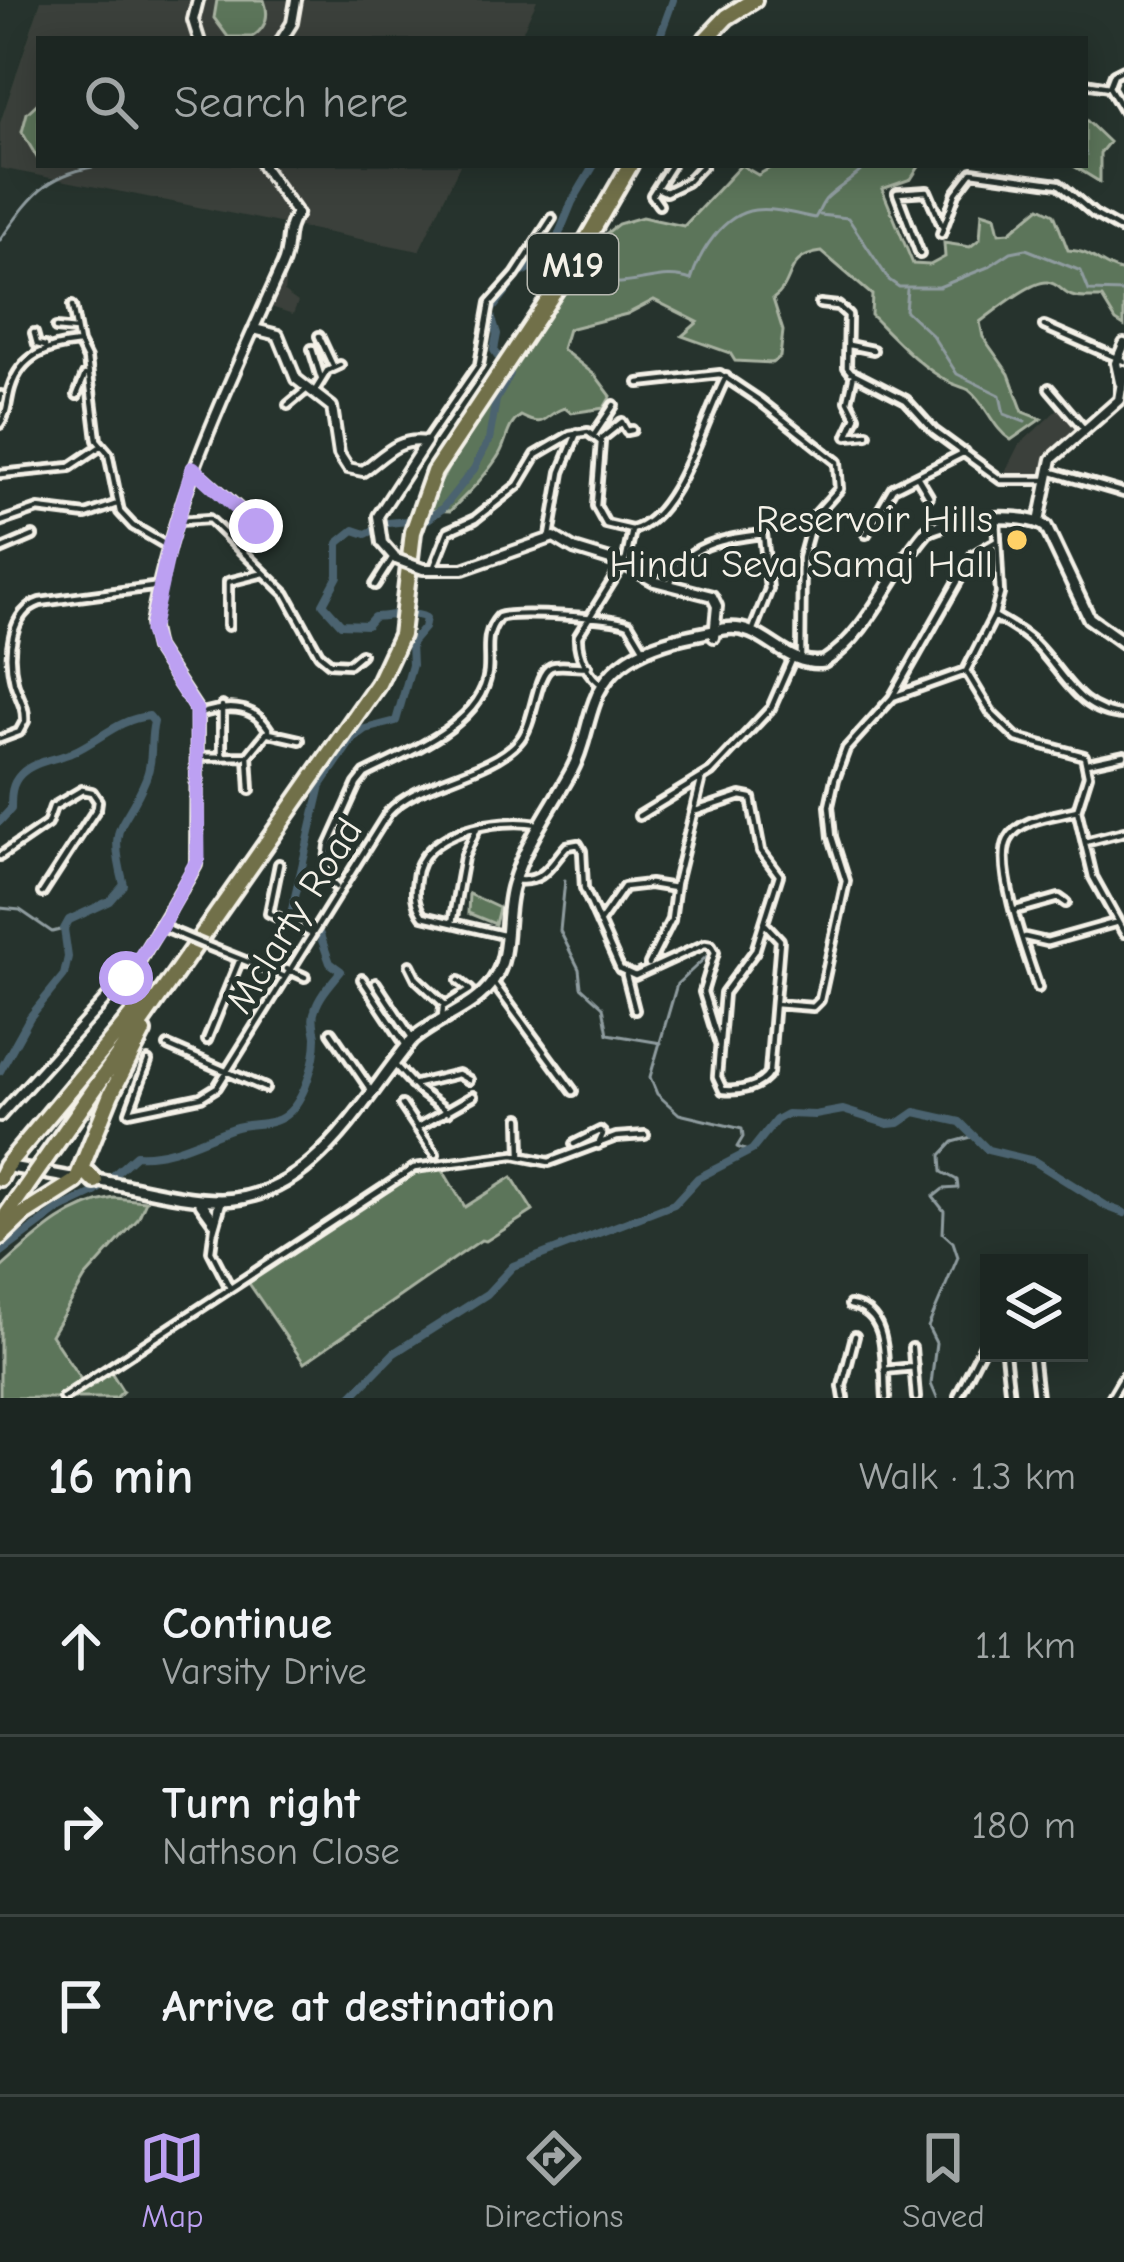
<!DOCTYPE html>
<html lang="en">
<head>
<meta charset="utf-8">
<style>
  :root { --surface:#1c2622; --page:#252e2a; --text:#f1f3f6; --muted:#a0a5a5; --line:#3a4340; --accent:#bca0f2 }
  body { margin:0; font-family:"Comic Neue",sans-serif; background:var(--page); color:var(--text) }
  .controls { position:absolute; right:36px; bottom:36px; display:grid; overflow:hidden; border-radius:0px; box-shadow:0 6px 30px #0003 }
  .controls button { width:108px; height:108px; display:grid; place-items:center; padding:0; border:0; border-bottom:3px solid var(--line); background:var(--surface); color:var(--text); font:60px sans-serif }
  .stop { position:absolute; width:36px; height:36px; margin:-27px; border:9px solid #bca0f2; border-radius:50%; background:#fff }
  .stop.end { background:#bca0f2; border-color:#fff; box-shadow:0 3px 12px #0008 }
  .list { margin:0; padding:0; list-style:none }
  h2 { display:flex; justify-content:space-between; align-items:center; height:156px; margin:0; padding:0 48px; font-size:51px }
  h2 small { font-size:39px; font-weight:400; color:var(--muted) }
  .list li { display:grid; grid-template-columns:78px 1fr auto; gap:36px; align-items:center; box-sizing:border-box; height:180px; padding:0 48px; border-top:3px solid var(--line) }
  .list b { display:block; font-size:45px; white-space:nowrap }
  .list p { margin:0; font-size:39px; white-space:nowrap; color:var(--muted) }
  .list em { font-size:39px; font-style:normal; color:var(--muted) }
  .icon { flex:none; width:66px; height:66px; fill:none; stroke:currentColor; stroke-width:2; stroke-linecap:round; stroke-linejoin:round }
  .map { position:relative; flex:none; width:1124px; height:1398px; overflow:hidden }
  .search { position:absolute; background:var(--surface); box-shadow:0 6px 30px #0003; left:36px; right:36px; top:36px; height:132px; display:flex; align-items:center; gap:30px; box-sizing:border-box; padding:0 42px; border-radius:0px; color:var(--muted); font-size:45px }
  .sheet { height:696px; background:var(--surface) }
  nav { display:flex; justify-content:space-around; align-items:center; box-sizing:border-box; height:168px; border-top:3px solid var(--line); background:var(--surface); font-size:33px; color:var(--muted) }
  nav a { display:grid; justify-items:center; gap:6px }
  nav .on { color:var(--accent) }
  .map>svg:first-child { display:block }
</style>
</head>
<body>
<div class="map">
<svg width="1124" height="1398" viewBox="0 0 1124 1398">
  <rect width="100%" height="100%" fill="#26332d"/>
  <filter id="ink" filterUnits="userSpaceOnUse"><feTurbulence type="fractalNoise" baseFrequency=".00833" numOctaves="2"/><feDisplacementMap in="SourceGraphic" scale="24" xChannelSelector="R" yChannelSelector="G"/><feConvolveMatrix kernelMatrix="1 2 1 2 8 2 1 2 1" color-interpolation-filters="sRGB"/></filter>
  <g filter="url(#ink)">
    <path fill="#3a403a" d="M 41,0 L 537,0 L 519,39 L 39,39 L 39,165 L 460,165 L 419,251 L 300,227 L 292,232 L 284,292 L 298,302 L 293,314 L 271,307 L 259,326 L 254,307 L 285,251 L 284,224 L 0,168 L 0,123 Z
      M 1060,407 L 1081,430 L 1050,457 L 1045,477 L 1002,478 L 1018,446 Z"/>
    <path fill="#5c745a" stroke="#a8b2a1" stroke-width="3" d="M 217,0 L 264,0 C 270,16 266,28 252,37 L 228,37 L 214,18 Z
      M 39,102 L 39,161 L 22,132 L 27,113 Z
      M 1085,119 L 1109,142 L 1100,153 L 1100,182 L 1072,165 L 1085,165 Z
      M 741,165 L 758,175 L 775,165 L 920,165 L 911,179 L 882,189 L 913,264 L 930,265 L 945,257 L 944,243 L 970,247 L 980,239 L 982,212 L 995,216 L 999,233 L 1010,232 L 1040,207 L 1054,214 L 1068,250 C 1094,251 1100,267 1124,272 L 1124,326 L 1116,321 L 1102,298 C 1093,298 1080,299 1072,296 C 1062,293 1059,283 1047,282 C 1031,281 995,311 980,322 L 983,337 L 1009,374 L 1023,412 L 1041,419 L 1011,440 C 992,428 987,404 969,390 C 968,389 953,384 951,383 C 920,367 895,339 871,315 L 872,295 L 822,252 C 782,257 797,282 773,299 L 783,331 L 780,357 L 772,363 L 735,361 L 730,353 L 682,336 L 698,322 L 654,300 L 627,314 L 568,329 L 562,349 L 596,376 L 611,396 L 604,408 L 571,413 L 565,408 C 542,415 548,430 521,416 C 505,426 508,443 497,458 C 484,478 467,494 450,511 L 430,510 L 435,492 L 461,445 L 511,364 L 598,240 L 618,224 L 642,217 L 684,226 Z
      M 469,894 L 499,908 L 495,924 L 468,913 Z
      M 442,1169 L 465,1207 L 512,1177 L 533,1211 L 486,1241 L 481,1240 L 304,1363 L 248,1282 L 413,1172 Z
      M 114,1198 L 146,1201 L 138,1219 L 85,1278 L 51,1335 L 86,1387 L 111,1372 L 123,1391 L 116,1398 L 0,1398 L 0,1269 C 35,1238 65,1206 114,1198 Z"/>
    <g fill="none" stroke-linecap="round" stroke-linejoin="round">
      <path stroke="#8f9c9f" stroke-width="3" d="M 1085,152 L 1086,155
        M 820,215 L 848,218 L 889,280 L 899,287 L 939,287 L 988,267 L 1011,252 L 1026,249 L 1081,271 L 1089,291 L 1124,292
        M 0,240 C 32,196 45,173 104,165
        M 564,287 C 582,281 594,283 613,283 C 640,284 665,270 691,280 C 699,254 722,214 755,210 C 775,208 795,214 815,218 C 819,212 821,205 826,199 C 837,188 854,179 867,165
        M 907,290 L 905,310 L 932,335 L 957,374 L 1000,395 L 1004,414 L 1025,422
        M 565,880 L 560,931 L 579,969 L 581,987 L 603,1007 L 608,1034 L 661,1043
        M 0,908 L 20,910 L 52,932 L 64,929
        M 707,956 L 677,984 L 650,1077 L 657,1094 L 679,1114 L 742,1129 L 743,1137 L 737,1147 L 750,1152
        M 937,1398 L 931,1384 L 936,1343 L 928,1327 L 958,1257 L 953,1242 L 943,1233 L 944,1211 L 933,1197 L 943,1189 L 958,1188 L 957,1180 L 942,1172 L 941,1155 L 953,1142 L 975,1136"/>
      <path stroke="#4b636f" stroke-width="8" d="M 659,39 L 673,0
        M 0,821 L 11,809 C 11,795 11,784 21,774 C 35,760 57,760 73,752 C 100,740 118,719 149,716 L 154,722 C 149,741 154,759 146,778 C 124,832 107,819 124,885 L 110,901 L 69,920 L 64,929 L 68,957 L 64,975 L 30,1017 L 0,1071
        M 0,1253 L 61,1208 L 95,1192 L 136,1155 C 172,1157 199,1140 233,1128 C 250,1122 271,1127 286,1115 C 305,1100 316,1060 316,1037 C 315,1028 311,1019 315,1010 C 319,996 332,982 341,971 L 330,963 L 319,932 L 291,914 L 321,785 L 354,737 L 365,729 L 396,721 L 412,665 L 411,643 L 424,628 L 426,618 C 412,611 390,616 374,617 L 367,625 L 341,624 L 323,604 L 338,576 L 338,543 L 354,530 L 366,534 L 388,523 L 428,519 L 443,508 L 474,469 L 489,440 L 496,400 L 510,374 L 494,350 L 497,334 L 490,312 L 519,274 L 538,264 L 554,246 L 572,202 L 594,165
        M 350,1398 L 394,1353 L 487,1294 L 513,1266 L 674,1204 L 698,1178 L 752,1150 L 776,1120 L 787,1114 L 815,1115 L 843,1110 L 888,1124 L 899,1123 L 915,1112 L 960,1122 L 988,1150 L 1034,1161 L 1108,1207 L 1124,1213"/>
      <g stroke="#f4f1e8" stroke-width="14">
        <path id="minor" d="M 1085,83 L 1109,87
          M 1109,87 L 1124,112
          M 1109,87 L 1114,74 L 1124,69
          M 657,188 L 666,192 L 687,182 L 703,165
          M 659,205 L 652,195 L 671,165
          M 941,234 L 956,193 L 972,172 L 1059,184 L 1094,214 L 1124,231
          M 920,254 L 897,193 L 927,191 L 943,228
          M 820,304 L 838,306 L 848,315 L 847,367 L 851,372 L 906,400 L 934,431 L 1001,480 L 1047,480
          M 72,306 L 79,343 L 87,359 L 97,440 L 108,453 L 120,512 L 133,526 L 169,547
          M 1044,326 L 1124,361
          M 56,328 L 76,330
          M 34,333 L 37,344 L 45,346
          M 319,336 L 333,366
          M 849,345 L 873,350
          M 312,349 L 321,378
          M 854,374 L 848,401 L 856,417 L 847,436 L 867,434
          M 639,383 L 720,374 L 759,400 L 837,462 L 839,489 L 813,518 L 802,558 L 801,656
          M 1049,388 L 1084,429
          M 314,392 L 327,371 L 340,365
          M 77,395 L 85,375
          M 0,400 L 1,395
          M 288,405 L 307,389
          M 0,424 C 8,413 7,401 11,388 C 21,355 48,346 79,343
          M 594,435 L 614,405
          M 602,438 L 622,422 L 627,431 L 632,430
          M 426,442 L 479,365 L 490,303 L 515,275 L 552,218
          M 193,468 L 263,529
          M 1049,471 L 1124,493
          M 0,474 L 70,467 L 101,446
          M 917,476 L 929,496
          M 996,519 L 1000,594 L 994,616 L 966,671 L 992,714 L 1017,738 L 1084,756 L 1088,775 L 1077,810 L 1093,877 L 1124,933
          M 179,521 L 209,519 L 286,594 L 319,654 L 330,663 L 349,664 L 361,654
          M 0,522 L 38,509 L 86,515 L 117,504
          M 632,530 C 678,519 705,415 726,377
          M 866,534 L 893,488 L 965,452
          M 550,536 L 561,472 L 577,433
          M 0,550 L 33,536
          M 433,569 L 448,531 L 475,519 L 518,485 L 536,455 L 570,435 L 588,432 L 601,442 L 596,506 L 606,524 L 632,530
          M 375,585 L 393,557
          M 670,585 C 681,543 729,538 763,534 L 769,589 L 752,632
          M 994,616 C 1008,624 1023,632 1035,644 C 1064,673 1078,713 1124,715
          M 228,626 L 228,582 L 264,573
          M 604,686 C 588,677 577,654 578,636 L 626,559 L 632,530
          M 893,697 L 966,671
          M 197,715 C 223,706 252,702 269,730 L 248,756 L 198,757
          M 269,733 L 300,740
          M 0,739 L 19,732 L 25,721 C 26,706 18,696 14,682 C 7,654 10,612 40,602 L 160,586
          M 222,754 L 222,706
          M 248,756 L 250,790
          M 1087,763 L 1124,755
          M 696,811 L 741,796 L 751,798 L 761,851 L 779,875 L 755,951 L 724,993 L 717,1077 L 723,1090 C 739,1092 761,1087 769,1073 L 780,940 L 764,923
          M 639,816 L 711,772 L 771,708 L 792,660
          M 1085,842 L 1124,832
          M 0,856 L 47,824 L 53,807 L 82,790 L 92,792 L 98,801 L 97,808 L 42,893
          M 279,864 L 269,913 L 310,933
          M 516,880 C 544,884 551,863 567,846 L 578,844 L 582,851 L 584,888 L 620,969 L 635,976 L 705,944 L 711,945 L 715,952 L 703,992 L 719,1044
          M 336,887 L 325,876 L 329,846 L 357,784 L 365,774 C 406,753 482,725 488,672 C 490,650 483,635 499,617 C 514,611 615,617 629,624 L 644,649
          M 1016,910 L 1059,898 L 1066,903
          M 452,923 L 464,857 L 477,828
          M 599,923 L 624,887 L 650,884 L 675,888
          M 162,927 L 181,935
          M 503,935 L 423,916 C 414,904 414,893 416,879 C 420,830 500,817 538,824
          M 1025,937 L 1047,942 L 1118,922
          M 205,945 L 283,976
          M 649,964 L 671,920 L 676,883 L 701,781
          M 410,965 L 417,979 L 445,1005
          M 287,969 L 305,977
          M 626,975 L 635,1010
          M 362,979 L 407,1047
          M 493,982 L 573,1091
          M 376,983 L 413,1039
          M 1038,988 C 1028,958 994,867 1008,840 C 1019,818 1056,816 1077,810
          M 775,1004 L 813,1007 L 820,1000 L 846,881 L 832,837 L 829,806 L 835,779 L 846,749 L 892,698 L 973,555 L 997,541
          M 442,1018 L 443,1007 L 470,990 L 459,981
          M 331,1032 L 372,1092
          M 207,1040 L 240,959
          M 168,1046 L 265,1088
          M 148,1061 L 129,1112 L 201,1097 L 217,1087 L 388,813 C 419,779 486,776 518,742 C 535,725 535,674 551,667 C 561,663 577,668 588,666
          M 394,1064 L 418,1090 L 448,1112
          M 412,1085 L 458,1074 L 469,1080
          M 402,1105 L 435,1154
          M 520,1118 L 521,1155
          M 417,1128 L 473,1096
          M 574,1144 L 600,1131 L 603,1134 L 598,1145
          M 217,1204 L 211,1251 L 230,1288
          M 214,1231 L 222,1203
          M 850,1305 C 892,1312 883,1363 886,1398
          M 912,1348 L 916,1398
          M 1005,1353 L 1010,1398
          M 1033,1353 L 1038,1398
          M 884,1370 L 914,1367
          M 958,1396 L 989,1335
          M 63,1398 L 414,1168 L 514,1155 L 549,1162 L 616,1137 L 645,1135
          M 844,1398 L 842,1386 L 855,1336
          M 1111,1398 L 1124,1376"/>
      </g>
      <g stroke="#f4f1e8" stroke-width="16">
        <path id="tertiary" d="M 198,0 L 193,20 L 199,39
          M 282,39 L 292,23 L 296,0
          M 254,329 L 278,335 L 296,379 L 332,407 L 339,454 L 348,468 L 363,471 C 384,456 398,437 426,442
          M 1120,382 L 1116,363 L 1124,344
          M 1039,522 L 1052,459 L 1119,400 L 1124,370
          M 396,559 L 382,543 L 378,516 L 426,442
          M 423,569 L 463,569 L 554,537 L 574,549 L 623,564 L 654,581 L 712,596 L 717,606 L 714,637
          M 0,1116 L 137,965 L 196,865 L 197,710 L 156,648 L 151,624 C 173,497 230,382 282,266 C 291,248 283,230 297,214 L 262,165"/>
      </g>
      <g stroke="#f4f1e8" stroke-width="18">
        <path id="secondary" d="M 5,1166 L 77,1179
          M 94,1180 C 136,1186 179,1200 221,1200 C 313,1199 361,1101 412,1040 C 437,1018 474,1009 493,981 C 512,954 503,915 513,884 C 525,843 552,807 572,770 C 584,748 586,724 595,701 C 614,648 675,638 724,629 C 764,622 783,668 824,662 C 870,633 891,571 927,531 C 950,518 1024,511 1046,527 L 1089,618 L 1124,643
          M 201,1203 L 214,1221"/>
      </g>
      <g stroke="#f4f1e8" stroke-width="22">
        <path id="motorway" d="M 706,39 L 727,17 L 754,0
          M 42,1164 L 378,684 L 401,635 L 413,532 L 434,472 L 574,262 L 630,165
          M 82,1168 L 95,1181
          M 0,1178 L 6,1166 L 145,1000
          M 0,1224 L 26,1187
          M 0,1237 L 24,1214 L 76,1181 L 111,1094 L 143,1032"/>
      </g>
      <use href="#minor" stroke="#26332d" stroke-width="4.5"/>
      <use href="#tertiary" stroke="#26332d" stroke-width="8"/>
      <use href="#secondary" stroke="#26332d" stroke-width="9"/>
      <use href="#motorway" stroke="#71704a" stroke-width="14"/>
      <g stroke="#f4f1e8" stroke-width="14" stroke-linecap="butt">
        <path id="minor-bridge" d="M 181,935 L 205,945"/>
      </g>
      <g stroke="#f4f1e8" stroke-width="16" stroke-linecap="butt">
        <path id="tertiary-bridge" d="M 396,559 L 423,569"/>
      </g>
      <g stroke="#f4f1e8" stroke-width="22" stroke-linecap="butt">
        <path id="motorway-bridge" d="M 26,1187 L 42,1164"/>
      </g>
      <use href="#minor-bridge" stroke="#26332d" stroke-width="4.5"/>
      <use href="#tertiary-bridge" stroke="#26332d" stroke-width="8"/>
      <use href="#motorway-bridge" stroke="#71704a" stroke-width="14"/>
    </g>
  </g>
  <g fill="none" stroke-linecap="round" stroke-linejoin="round" filter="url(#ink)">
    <path stroke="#bca0f2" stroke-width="15" d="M 126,978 L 161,927 L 198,859 L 196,710 L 156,648 L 151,631 L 169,547 L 193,468 L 256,526"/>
  </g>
  <circle fill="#ffd166" stroke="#26332d" stroke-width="4.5" cx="1017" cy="540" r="12"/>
  <g text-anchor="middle" stroke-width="10" stroke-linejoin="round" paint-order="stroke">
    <rect fill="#26332d" stroke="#b6b8b0" stroke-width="3" x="528" y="234" width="90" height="60" rx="9"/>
    <g font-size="36" font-weight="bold" fill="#f4f1e8">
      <text x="573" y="277">M19</text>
    </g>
    <g font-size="39" fill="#f4f1e8" stroke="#26332d" text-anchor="end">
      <text x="993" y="532">Reservoir Hills<tspan x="993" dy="45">Hindu Seva Samaj Hall</tspan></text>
    </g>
    <g font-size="39" fill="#f4f1e8" stroke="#26332d">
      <text transform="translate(293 915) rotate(-58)" y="14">Mclarty Road</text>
    </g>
  </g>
</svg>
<div class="controls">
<button><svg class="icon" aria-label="layers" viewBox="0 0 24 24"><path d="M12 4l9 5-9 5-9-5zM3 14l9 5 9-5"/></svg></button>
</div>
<div class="stop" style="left:126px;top:978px"></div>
<div class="stop end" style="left:256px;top:526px"></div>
<div class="search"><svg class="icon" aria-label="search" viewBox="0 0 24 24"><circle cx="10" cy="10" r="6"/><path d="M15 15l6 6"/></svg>Search here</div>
</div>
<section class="sheet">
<h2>16 min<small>Walk · 1.3 km</small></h2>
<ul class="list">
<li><svg class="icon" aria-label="ahead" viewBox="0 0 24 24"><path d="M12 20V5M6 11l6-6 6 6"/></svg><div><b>Continue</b><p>Varsity Drive</p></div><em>1.1 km</em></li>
<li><svg class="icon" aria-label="right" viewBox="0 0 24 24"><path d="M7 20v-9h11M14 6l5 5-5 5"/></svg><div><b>Turn right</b><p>Nathson Close</p></div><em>180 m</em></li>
<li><svg class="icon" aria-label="arrive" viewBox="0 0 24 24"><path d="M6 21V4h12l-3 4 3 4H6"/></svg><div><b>Arrive at destination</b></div></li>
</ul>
</section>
<nav>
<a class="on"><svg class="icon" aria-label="map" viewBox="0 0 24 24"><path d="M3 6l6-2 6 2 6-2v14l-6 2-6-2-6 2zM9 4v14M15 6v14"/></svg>Map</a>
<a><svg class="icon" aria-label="directions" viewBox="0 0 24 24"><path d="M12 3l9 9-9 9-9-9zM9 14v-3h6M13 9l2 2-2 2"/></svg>Directions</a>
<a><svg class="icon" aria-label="saved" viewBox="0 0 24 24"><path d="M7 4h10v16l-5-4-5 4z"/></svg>Saved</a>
</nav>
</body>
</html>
